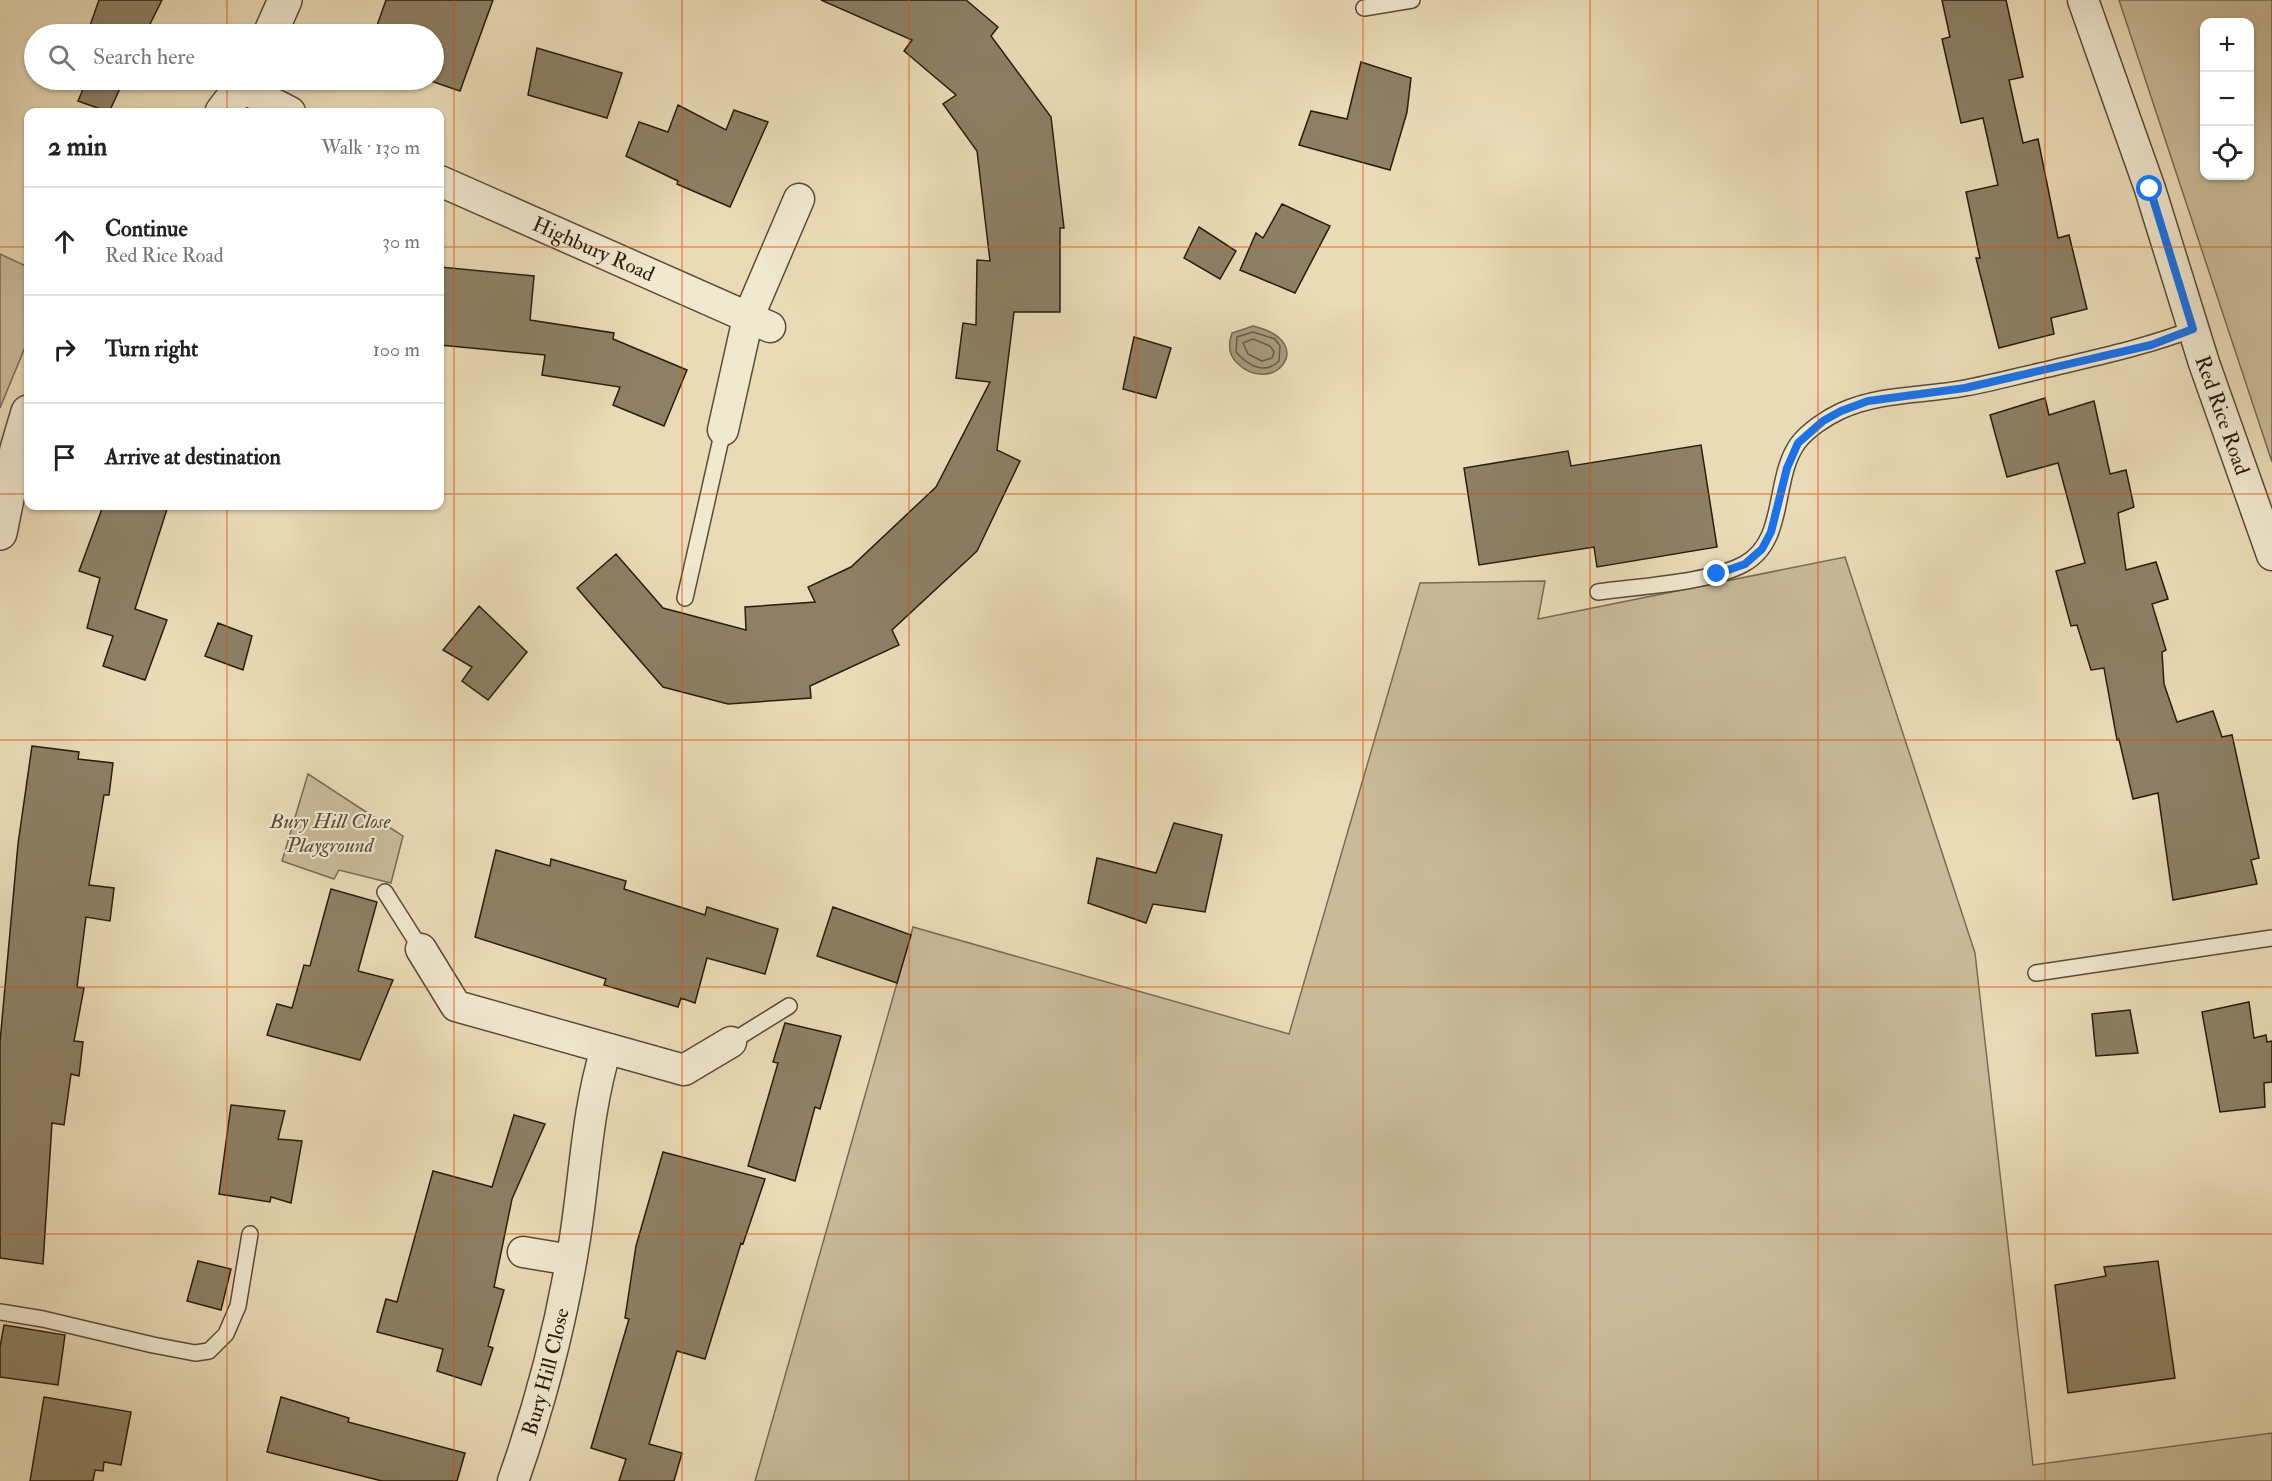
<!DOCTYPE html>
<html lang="en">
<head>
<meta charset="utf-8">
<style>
  :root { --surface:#fff; --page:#f6f6f6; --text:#222; --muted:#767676; --line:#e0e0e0 }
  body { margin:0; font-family:"IM FELL Double Pica",serif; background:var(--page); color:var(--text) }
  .controls { position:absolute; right:18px; top:18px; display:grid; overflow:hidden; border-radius:12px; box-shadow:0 2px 4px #0004 }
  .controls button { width:54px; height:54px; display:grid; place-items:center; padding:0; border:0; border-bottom:2px solid var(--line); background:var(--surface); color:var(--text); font:30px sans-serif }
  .stop { position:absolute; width:18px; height:18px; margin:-14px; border:4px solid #1a73e8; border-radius:50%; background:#fff }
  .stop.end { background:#1a73e8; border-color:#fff; box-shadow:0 2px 6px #0008 }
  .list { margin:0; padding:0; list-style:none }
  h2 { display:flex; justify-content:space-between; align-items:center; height:78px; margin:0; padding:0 24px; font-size:26px }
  h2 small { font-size:20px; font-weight:400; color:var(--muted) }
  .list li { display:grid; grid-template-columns:39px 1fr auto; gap:18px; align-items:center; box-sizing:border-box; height:108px; padding:0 24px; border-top:2px solid var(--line) }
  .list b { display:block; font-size:22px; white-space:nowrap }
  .list p { margin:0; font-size:20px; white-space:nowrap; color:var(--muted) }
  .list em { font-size:20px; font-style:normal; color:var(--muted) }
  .icon { flex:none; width:33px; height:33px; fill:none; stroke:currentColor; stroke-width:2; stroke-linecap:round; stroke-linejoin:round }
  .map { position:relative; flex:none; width:2272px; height:1481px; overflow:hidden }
  .search { position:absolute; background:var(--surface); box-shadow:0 2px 4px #0004; left:24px; top:24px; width:420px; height:66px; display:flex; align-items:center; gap:15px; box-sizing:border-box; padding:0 21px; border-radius:33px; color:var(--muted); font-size:22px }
  .panel { position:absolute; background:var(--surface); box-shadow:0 2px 4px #0004; left:24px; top:108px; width:420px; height:402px; border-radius:12px }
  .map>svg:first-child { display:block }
</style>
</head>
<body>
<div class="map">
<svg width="2272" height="1481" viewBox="0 0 2272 1481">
  <rect width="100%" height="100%" fill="#eadbb7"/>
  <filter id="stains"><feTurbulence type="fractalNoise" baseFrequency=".00333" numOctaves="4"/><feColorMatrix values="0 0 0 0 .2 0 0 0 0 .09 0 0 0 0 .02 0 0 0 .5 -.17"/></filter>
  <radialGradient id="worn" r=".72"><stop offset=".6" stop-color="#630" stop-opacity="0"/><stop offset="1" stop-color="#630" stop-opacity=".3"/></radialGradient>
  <path fill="#c9bb9a" stroke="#796c54" stroke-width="1.5" fill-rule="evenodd" d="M 2119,0 L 2272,0 L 2272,462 ZM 2250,22 L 2250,176 L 2204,176 L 2204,22 Z
    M 0,254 L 28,267 L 28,340 L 0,408 Z
    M 1845,557 L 1975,953 L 2033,1465 L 2272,1433 L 2272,1481 L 755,1481 L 913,927 L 1289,1034 L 1420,583 L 1545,581 L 1538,619 Z
    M 308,774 L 403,836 L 391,883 L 339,870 L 334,879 L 282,861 Z"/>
  <path fill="#a89a7d" stroke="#756850" stroke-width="1.5" d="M 1253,326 C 1320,342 1273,398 1237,363 C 1228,354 1228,344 1232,333 Z"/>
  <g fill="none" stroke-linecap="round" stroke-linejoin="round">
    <path stroke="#685c45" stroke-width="1.5" d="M 1253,332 L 1275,339 L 1280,346 L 1279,361 C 1265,375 1248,366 1236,352 L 1237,337 Z
      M 1253,339 L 1270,346 L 1274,352 L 1272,358 L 1262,361 L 1248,354 L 1243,343 Z"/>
  </g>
  <path fill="#8d8065" stroke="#291d0d" stroke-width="1.5" d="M 99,0 L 162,0 L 145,34 L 87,34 Z
    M 386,0 L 493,0 L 460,91 L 428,80 L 434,80 L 434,34 L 374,34 Z
    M 821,0 L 966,0 L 998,27 L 991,36 L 1051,117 L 1064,228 L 1060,228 L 1060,312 L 1014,312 L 997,450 L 1020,461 L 977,551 L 892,630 L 899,645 L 810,686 L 811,698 L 728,704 L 663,687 L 577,588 L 616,554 L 663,608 L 746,630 L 745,607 L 815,602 L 808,587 L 851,567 L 936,487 L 990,382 L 956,378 L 963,323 L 976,325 L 977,260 L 990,261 L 977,151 L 943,104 L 956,95 L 904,51 L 912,40 Z
    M 1942,0 L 2006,0 L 2023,77 L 2009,80 L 2023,143 L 2038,139 L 2058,238 L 2069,235 L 2087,309 L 2051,318 L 2054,334 L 1999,348 L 1976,258 L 1980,258 L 1966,192 L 1998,185 L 1983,118 L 1961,123 L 1942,39 L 1950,37 Z
    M 537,48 L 622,73 L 607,118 L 528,95 Z
    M 1361,62 L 1411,78 L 1407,112 L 1390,170 L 1299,145 L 1311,111 L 1347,119 Z
    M 87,80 L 124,80 L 109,112 L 78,101 Z
    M 678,105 L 726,130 L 734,110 L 768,122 L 730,207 L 677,184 L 678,181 L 626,156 L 639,122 L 668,132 Z
    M 1282,204 L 1330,226 L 1295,293 L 1240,270 L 1256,233 L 1263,238 Z
    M 1199,227 L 1236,251 L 1220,279 L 1184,258 Z
    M 440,267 L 534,276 L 530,320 L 614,333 L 613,339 L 687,370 L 664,426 L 613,405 L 620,387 L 542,375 L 545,355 L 440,345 Z
    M 1134,337 L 1171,348 L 1156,398 L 1123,389 Z
    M 2045,398 L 2049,415 L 2094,401 L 2110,474 L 2126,470 L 2134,507 L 2118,513 L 2126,570 L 2156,562 L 2168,599 L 2152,604 L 2166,650 L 2162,652 L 2164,684 L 2177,722 L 2213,711 L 2222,737 L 2232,735 L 2259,858 L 2251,860 L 2257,884 L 2173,900 L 2158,793 L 2133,799 L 2119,739 L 2117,740 L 2104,668 L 2091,670 L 2077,625 L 2071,626 L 2056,571 L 2085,563 L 2058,463 L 2007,477 L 1990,415 Z
    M 1701,445 L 1717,547 L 1597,567 L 1594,547 L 1479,565 L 1464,468 L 1568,451 L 1571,466 Z
    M 103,506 L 168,506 L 135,609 L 167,620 L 145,680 L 103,666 L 113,636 L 87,628 L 100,578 L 79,571 Z
    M 479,606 L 527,652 L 488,700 L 462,681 L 472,667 L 443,650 Z
    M 218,623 L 252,636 L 243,670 L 205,656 Z
    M 32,746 L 79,752 L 78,759 L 113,763 L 109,795 L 104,795 L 89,885 L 114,888 L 110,921 L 86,917 L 77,987 L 84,988 L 74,1041 L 83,1042 L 79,1076 L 71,1074 L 64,1125 L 52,1123 L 43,1264 L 0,1258 L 0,1042 L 18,844 Z
    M 1174,823 L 1222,835 L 1205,912 L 1153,904 L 1146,923 L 1088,903 L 1097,858 L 1156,873 Z
    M 496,850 L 550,866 L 551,859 L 626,881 L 624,889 L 705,915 L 707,907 L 778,929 L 765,974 L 707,958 L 695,1003 L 681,998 L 678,1007 L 604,985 L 606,979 L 475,937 Z
    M 331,889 L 377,902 L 358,971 L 393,980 L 360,1060 L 267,1035 L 277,1004 L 292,1008 L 304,965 L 310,966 Z
    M 833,907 L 911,935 L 897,983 L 817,956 Z
    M 2249,1002 L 2254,1038 L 2266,1035 L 2267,1042 L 2272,1041 L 2272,1082 L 2264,1083 L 2265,1107 L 2220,1112 L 2202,1012 Z
    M 2130,1010 L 2138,1053 L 2096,1056 L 2092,1014 Z
    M 785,1023 L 841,1036 L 820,1109 L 815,1107 L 795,1181 L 748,1166 L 778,1063 L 773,1062 Z
    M 231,1105 L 285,1111 L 278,1139 L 302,1141 L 291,1203 L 271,1197 L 270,1202 L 219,1194 Z
    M 514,1115 L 545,1124 L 512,1199 L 494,1287 L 504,1290 L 488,1346 L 493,1348 L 481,1385 L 437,1371 L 443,1349 L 377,1332 L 386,1299 L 397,1302 L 433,1171 L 492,1187 Z
    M 663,1152 L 765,1179 L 743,1244 L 741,1243 L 705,1359 L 677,1351 L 649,1444 L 682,1453 L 674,1481 L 619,1481 L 626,1459 L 591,1448 L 629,1319 L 625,1318 L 636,1246 Z
    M 198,1261 L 231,1269 L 221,1310 L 187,1301 Z
    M 2158,1261 L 2175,1378 L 2068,1393 L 2055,1285 L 2106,1276 L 2104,1267 Z
    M 4,1325 L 65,1335 L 58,1385 L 0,1377 L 0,1347 Z
    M 44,1397 L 131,1412 L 121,1465 L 104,1462 L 103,1471 L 95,1470 L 93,1481 L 30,1481 Z
    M 281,1397 L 349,1418 L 348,1422 L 465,1453 L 457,1481 L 382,1481 L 267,1452 Z"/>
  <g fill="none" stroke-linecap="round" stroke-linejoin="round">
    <g stroke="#594c38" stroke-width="18">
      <path id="service" d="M 1364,8 L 1412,0
        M 1598,592 C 1639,586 1709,583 1744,564 C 1787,541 1772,479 1798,443 C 1808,430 1826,418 1841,411 C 1881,393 1923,396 1965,388 C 1993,383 2021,375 2049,369 C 2098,357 2146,347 2193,329
        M 685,598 L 723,430
        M 385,892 L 421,949
        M 2036,973 L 2272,938
        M 731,1042 L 789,1006
        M 0,1312 L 43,1319 L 153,1345 L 195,1353 L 209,1351 L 226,1334 L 238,1306 L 250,1234"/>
    </g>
    <g stroke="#594c38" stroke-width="33">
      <g id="minor">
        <path id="s1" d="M 2083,0 L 2150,189 L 2204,363 L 2272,555"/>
        <path d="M 241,87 L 290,112"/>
        <path id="s2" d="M 440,181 L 770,327"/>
        <path d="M 723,430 L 748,318 L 799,199"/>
        <path d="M 421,949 L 456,1006 L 684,1070 L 731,1042"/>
        <path d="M 523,1252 L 571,1260"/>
        <path id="s3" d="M 513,1481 C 541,1402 562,1321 575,1238 C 585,1174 587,1111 606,1049"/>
      </g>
    </g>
    <g stroke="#594c38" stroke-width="36">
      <path id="tertiary" d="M 270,34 L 285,0
        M 222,112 L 246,80
        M 0,533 L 17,449 L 28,412"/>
    </g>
    <use href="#service" stroke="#f1e8d0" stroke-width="15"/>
    <use href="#minor" stroke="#f1e8d0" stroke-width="30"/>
    <use href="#tertiary" stroke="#f1e8d0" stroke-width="33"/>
  </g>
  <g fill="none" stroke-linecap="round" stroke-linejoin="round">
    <path stroke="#1a73e8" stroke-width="8" d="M 1717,574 L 1745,564 L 1762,549 L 1771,532 L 1787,468 L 1798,443 L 1823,421 L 1841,411 L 1868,401 L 1965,388 L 2151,345 L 2193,329 L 2150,189"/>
  </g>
  <path fill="none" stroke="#d5530c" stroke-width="1.5" stroke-opacity="0.55" d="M 227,0 L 227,34M 454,0 L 454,1481M 682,0 L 682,1481M 909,0 L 909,1481M 1136,0 L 1136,1481M 1363,0 L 1363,1481M 1590,0 L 1590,1481M 1818,0 L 1818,1481M 2045,0 L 2045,1481M 227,80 L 227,112M 0,247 L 28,247M 440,247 L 2272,247M 0,494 L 28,494M 440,494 L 2272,494M 227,506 L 227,1481M 0,740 L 2272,740M 0,987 L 2272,987M 0,1234 L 2272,1234"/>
  <g text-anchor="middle" stroke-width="4.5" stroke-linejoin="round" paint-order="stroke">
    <g font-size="21" fill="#291d0d" stroke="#f1e8d0">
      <text dy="7" stroke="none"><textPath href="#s2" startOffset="168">Highbury Road</textPath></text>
      <text dy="7" stroke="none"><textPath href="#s1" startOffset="438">Red Rice Road</textPath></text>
      <text dy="7" stroke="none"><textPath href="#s3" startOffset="114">Bury Hill Close</textPath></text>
    </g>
    <g font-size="21" font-style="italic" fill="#594c37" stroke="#f1e8d0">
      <text x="330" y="828">Bury Hill Close<tspan x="330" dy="24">Playground</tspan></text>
    </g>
  </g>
  <rect width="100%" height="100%" filter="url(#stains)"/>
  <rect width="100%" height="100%" fill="url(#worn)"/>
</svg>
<div class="controls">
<button>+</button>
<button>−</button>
<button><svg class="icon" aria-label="locate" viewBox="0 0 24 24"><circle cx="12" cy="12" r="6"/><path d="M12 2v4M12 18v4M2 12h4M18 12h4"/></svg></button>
</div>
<div class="stop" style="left:2150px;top:189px"></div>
<div class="stop end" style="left:1717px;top:574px"></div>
<div class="search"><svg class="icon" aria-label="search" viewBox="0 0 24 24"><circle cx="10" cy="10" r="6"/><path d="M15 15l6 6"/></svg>Search here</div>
<section class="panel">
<h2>2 min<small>Walk · 130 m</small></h2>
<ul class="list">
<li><svg class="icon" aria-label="ahead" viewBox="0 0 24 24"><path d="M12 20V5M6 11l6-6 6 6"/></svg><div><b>Continue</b><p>Red Rice Road</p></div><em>30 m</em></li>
<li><svg class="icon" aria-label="right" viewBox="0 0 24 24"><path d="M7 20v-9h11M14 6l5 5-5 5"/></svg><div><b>Turn right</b></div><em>100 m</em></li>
<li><svg class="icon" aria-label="arrive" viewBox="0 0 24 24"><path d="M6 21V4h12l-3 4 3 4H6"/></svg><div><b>Arrive at destination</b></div></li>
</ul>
</section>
</div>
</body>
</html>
